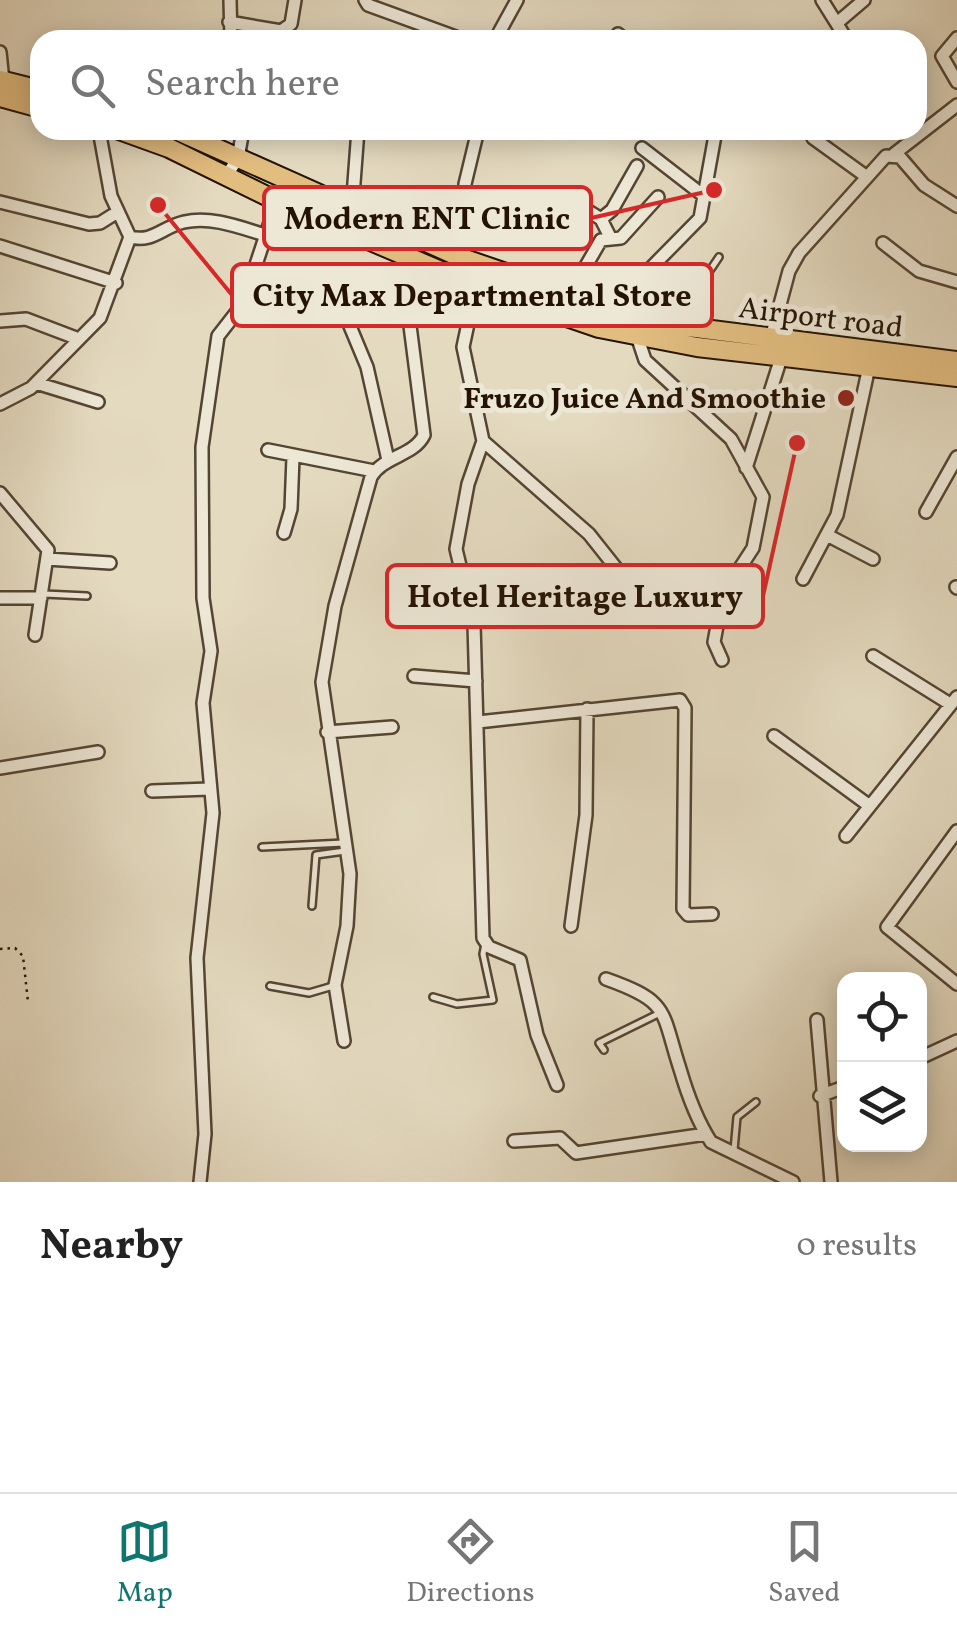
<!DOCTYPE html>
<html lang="en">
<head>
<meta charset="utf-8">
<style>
  :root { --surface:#fff; --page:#f6f6f6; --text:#222; --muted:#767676; --line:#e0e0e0; --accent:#0f766e }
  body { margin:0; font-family:Vollkorn,serif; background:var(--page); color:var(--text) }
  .controls { position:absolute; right:30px; bottom:30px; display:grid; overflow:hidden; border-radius:20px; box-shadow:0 5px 25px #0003 }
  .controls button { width:90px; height:90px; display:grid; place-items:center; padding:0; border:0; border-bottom:2px solid var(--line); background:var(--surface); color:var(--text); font:50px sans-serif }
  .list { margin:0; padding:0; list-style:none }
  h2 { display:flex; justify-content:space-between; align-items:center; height:130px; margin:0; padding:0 40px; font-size:42px }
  h2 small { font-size:32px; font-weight:400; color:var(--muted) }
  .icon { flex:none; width:55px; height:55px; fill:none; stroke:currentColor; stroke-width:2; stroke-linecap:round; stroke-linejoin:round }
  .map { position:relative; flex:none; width:957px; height:1182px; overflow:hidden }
  .search { position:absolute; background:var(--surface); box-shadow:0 5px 25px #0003; left:30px; right:30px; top:30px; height:110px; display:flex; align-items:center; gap:25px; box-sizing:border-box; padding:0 35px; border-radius:30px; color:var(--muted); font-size:38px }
  .sheet { height:310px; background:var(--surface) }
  nav { display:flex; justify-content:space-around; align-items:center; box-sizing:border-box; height:140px; border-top:2px solid var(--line); background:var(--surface); font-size:28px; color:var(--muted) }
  nav a { display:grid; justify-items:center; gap:5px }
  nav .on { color:var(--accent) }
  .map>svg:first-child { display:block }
</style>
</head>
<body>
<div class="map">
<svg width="957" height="1182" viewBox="0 0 957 1182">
  <rect width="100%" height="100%" fill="#e4dac0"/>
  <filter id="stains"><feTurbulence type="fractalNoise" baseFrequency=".002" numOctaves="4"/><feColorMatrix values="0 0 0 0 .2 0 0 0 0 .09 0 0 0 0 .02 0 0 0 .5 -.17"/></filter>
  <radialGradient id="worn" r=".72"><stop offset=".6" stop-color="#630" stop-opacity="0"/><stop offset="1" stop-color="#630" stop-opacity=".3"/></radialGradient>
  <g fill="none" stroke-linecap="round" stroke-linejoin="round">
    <g stroke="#544533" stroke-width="10">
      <path id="lane" d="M 676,321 L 719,257
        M 44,594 L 87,596
        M 262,847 L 344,843
        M 312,906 L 316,855 L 345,851
        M 270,986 L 309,993 L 333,986
        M 433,997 L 457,1004 L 493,1000 L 483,954 L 485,944
        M 604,1050 L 599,1043 L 660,1013
        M 734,1150 L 737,1117 L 756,1102"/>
    </g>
    <g stroke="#544533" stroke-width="16">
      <path id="street" d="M 230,0 L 231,40
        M 365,0 L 368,5 L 464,40
        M 822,0 L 847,40
        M 229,22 L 281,31 L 291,24 L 295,0
        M 837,23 L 864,0
        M 618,34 L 625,40
        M 957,38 L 942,56 L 957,82
        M 495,40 L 517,0
        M 0,52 L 3,81
        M 99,130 L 111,196 L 130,237 C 153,243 162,227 184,222 C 211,216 239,227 265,235
        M 810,130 L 813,138 L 867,177
        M 642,148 L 704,196
        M 894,154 L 957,105
        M 227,175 L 238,158 L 243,130
        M 566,197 L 601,219 L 611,239
        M 0,202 L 89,224 L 100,223 L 116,213
        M 352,209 L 358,130
        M 601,219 L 612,210 L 637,166
        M 883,243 L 919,271 L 957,282
        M 0,246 L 116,283
        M 462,258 L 466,234 L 465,184 L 478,130
        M 476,286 L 463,347 L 483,441 L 468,484 L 456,549 L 474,624 L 483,938 L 489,947 L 520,960 L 537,1035 L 557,1085
        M 337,295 L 367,367 L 388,460
        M 568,297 L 601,240 L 621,238 L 658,197
        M 617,312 L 644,275 L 700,218 L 716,130
        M 0,321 L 26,319 L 76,338
        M 637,336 L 645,360 L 731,439 L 763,497 L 753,548 L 723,594 L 714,642 L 722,660
        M 771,338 L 789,271 L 799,253 L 886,156 L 900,157 L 924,185 L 957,206
        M 36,383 L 98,402
        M 0,404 L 31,388 L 100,318 L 130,237
        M 483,441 L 589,534 L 639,597
        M 268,450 L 374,471
        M 746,468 L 781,358
        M 0,493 L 48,550 L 35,635
        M 926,512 L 957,457
        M 284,533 L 291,509 L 293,457
        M 827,535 L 873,559
        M 47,559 L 110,563
        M 803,579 L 837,515 L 870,362
        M 956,587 L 957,588
        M 0,598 L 41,598
        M 873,656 L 950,704
        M 414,676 L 476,681
        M 478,722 L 680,700 L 685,708 L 683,909 L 688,915 L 712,914
        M 327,732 L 392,727
        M 774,736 L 867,804
        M 0,768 L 98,752
        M 152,791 L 209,789
        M 957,831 L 887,927 L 957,984
        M 846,836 L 957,697
        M 571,926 L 586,815 L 587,709
        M 606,979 C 671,1002 661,1011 680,1069 C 687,1093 698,1122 711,1142 L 793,1182
        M 817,1020 L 831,1182
        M 344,1041 L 335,985 L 347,926 L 350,874 L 322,682 L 335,606 L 371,477 C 383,456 414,456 424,435 L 409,318 L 411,256
        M 920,1058 L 957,1041
        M 820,1096 L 844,1087
        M 514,1141 L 560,1138 L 576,1153 L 706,1134
        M 200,1182 L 205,1134 L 197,958 L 213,813 L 203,703 L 211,651 L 203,598 L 202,447 L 218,336 L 243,304 L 277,201"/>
    </g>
    <g stroke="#241304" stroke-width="22">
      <path id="primary" d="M 0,80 L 40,90
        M 0,97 L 40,108
        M 119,130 L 169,148 L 277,201 L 476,286 L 599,328 L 697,347 L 957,377
        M 176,130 L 462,258 L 649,322 L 957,361"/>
    </g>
    <path stroke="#241304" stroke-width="2.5" stroke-dasharray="2.5 5" stroke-linecap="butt" d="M 0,949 L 15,948 L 23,956 L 28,1002"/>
    <use href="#lane" stroke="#ede7d6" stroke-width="5"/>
    <use href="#street" stroke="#ede7d6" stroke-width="11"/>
    <use href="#primary" stroke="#e2bd80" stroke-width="18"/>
  </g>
  <circle fill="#8f2418" stroke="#ede7d6" stroke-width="4" cx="846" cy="398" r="10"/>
  <g text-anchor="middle" stroke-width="10" stroke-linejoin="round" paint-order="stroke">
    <g font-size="30" fill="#241304" stroke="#ede7d6">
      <text transform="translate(821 317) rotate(7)" y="10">Airport road</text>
    </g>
    <g font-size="30" font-weight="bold" fill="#241304" stroke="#ede7d6" text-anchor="end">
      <text x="826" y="408">Fruzo Juice And Smoothie</text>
    </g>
  </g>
  <path fill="none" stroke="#d62828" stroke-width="4" d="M714 190L591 218M158 205L232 295M797 443L763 596"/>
  <g fill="#d62828" stroke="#ede7d6" stroke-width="4">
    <circle cx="714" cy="190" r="10"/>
    <circle cx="158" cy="205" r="10"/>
    <circle cx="797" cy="443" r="10"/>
  </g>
  <g fill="#ede7d6" stroke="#d62828" stroke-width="4">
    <rect x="264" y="187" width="327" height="62" rx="10"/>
    <rect x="232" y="264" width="480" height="62" rx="10"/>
    <rect x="387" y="565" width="376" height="62" rx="10"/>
  </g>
  <g font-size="32" text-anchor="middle" font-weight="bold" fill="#241304">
    <text x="427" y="229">Modern ENT Clinic</text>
    <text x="472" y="306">City Max Departmental Store</text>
    <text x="575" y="607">Hotel Heritage Luxury</text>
  </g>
  <rect width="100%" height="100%" filter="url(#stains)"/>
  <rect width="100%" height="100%" fill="url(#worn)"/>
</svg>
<div class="controls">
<button><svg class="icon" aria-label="locate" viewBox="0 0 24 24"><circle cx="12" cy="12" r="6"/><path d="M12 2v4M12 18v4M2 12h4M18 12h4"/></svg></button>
<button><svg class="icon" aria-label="layers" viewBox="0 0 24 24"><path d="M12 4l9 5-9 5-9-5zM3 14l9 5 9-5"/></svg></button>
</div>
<div class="search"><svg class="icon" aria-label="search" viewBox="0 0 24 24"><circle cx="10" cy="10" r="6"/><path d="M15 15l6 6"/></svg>Search here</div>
</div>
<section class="sheet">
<h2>Nearby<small>0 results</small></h2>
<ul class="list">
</ul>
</section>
<nav>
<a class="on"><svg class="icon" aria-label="map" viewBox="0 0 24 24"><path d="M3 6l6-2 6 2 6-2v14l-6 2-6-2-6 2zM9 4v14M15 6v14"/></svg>Map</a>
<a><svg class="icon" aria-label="directions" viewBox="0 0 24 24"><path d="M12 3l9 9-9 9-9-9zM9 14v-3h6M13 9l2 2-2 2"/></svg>Directions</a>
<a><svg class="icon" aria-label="saved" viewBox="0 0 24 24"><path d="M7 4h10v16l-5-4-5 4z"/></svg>Saved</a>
</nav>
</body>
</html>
